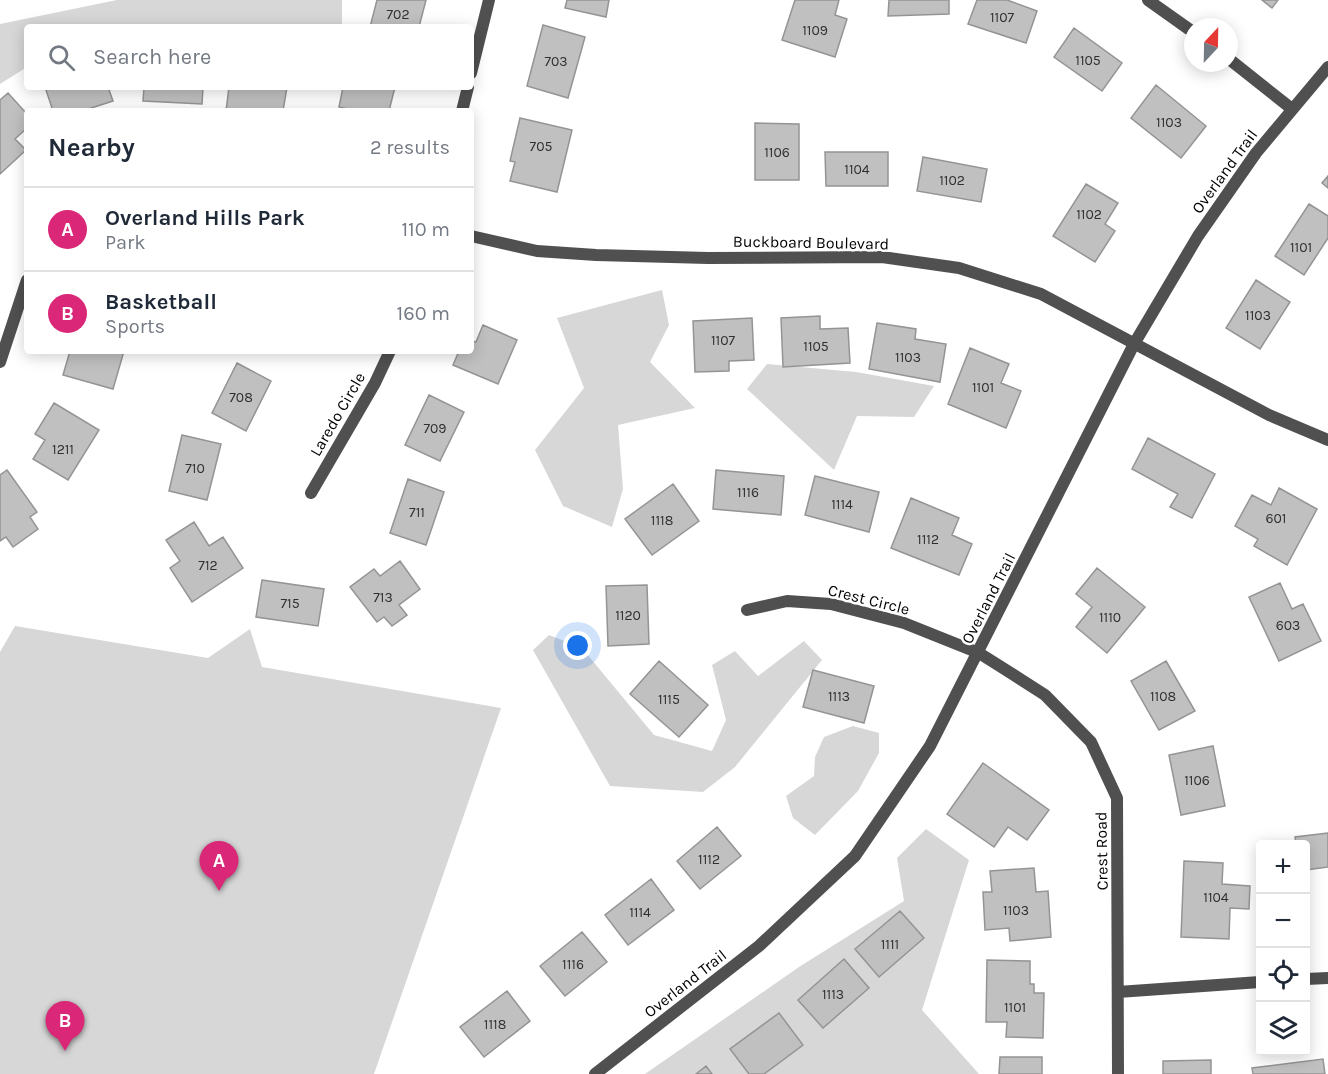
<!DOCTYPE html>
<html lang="en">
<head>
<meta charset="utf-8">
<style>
  :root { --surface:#fff; --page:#f2f2f3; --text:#1f2937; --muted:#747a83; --line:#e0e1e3; --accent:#db2777 }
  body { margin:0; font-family:Karla,sans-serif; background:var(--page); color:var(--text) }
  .controls { position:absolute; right:18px; bottom:18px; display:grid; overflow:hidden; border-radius:6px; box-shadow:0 3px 15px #0003 }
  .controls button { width:54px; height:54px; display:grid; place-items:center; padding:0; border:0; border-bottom:2px solid var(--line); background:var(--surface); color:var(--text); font:30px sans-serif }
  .compass { position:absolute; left:1184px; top:18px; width:54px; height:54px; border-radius:50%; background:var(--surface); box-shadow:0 3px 15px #0003; rotate:22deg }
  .you { position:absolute; left:578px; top:646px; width:21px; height:21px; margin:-15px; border:4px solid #fff; border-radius:50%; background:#1a73e8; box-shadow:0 0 0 9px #1a73e833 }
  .badge { display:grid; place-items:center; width:39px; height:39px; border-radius:50%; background:var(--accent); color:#fff; font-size:20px; font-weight:700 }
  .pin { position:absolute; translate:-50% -50px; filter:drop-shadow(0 2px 3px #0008) }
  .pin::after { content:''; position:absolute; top:32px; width:21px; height:18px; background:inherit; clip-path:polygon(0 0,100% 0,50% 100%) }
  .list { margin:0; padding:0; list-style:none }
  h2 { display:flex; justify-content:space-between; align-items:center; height:78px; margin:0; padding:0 24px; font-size:26px }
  h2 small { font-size:20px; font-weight:400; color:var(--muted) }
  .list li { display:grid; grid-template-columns:39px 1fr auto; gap:18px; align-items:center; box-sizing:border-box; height:84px; padding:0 24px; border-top:2px solid var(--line) }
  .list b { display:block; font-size:22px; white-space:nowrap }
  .list p { margin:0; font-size:20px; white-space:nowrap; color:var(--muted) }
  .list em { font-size:20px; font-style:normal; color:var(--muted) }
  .icon { flex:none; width:33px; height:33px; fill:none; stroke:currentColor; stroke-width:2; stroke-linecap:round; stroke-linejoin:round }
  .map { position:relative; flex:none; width:1328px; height:1074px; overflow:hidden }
  .search { position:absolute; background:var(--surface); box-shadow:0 3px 15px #0003; left:24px; top:24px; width:450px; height:66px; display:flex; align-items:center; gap:15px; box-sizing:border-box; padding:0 21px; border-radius:6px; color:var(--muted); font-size:22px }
  .panel { position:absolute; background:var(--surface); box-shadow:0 3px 15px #0003; left:24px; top:108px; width:450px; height:246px; border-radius:6px }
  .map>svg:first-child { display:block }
</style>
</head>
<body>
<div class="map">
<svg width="1328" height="1074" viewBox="0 0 1328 1074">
  <rect width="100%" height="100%" fill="#fff"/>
  <path fill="#d7d7d7" d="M 117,0 L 342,0 L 342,27 L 27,27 L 27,67 L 0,84 L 0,24 Z
    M 662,290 L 669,325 L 650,362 L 695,408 L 618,425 L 623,489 L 612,527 L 563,506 L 535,450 L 584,388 L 557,318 Z
    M 767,364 L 856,372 L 934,386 L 914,417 L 857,416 L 834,470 L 747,389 Z
    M 15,626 L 208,658 L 250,629 L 262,667 L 501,708 L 374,1074 L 0,1074 L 0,652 Z
    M 549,635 L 582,648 L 654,735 L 712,751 L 726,720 L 712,665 L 735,651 L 758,676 L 804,641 L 822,660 L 735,767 L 703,792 L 610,786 L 533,650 Z
    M 853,726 L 879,733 L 879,753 L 858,791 L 815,835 L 793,818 L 786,796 L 814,776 L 815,757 L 824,737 Z
    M 926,829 L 969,860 L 922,1010 L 979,1074 L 645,1074 L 799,967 L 904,901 L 897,858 Z"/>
  <path fill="#c0c0c0" stroke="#949494" stroke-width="1.5" d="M 377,0 L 426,0 L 419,27 L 370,27 Z
    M 567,0 L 609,0 L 606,17 L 565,8 Z
    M 795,0 L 839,0 L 835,15 L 847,19 L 835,57 L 782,40 Z
    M 889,0 L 949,0 L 949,14 L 888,16 Z
    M 977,0 L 1007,0 L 1037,11 L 1026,43 L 968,24 Z
    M 1262,0 L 1278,0 L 1272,8 Z
    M 543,25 L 585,37 L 568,98 L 527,86 Z
    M 1074,28 L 1122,63 L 1102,91 L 1054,57 Z
    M 1156,85 L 1206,126 L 1181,158 L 1131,118 Z
    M 45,87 L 108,87 L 113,101 L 82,111 L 53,111 Z
    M 144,87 L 203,87 L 202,104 L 143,101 Z
    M 229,87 L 287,87 L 283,111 L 226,111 Z
    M 343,87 L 395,87 L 389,111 L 347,111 L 348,109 L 339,107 Z
    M 8,93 L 27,114 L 27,128 L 15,139 L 26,150 L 0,174 L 0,100 Z
    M 520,118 L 572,130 L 557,192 L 510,181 L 515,162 L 510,161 Z
    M 755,123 L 799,124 L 799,180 L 755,180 Z
    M 825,152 L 888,152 L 888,186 L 826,186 Z
    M 923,157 L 987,169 L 981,202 L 917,191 Z
    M 1328,176 L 1328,188 L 1322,183 Z
    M 1086,184 L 1118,203 L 1105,224 L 1115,231 L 1095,262 L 1053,236 Z
    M 1309,204 L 1328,216 L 1328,238 L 1304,275 L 1275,256 Z
    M 1256,280 L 1290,302 L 1260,349 L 1226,328 Z
    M 820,316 L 820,329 L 848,328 L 850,363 L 783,367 L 781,318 Z
    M 752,318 L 754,360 L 729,361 L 729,371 L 695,372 L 693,321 Z
    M 877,323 L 916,329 L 915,339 L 946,344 L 940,382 L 869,369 Z
    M 483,325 L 517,340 L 498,384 L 453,365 L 459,351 L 471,351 L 471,341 L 476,342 Z
    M 970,348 L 1009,364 L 1001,383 L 1021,391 L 1006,428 L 948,404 Z
    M 70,351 L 124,351 L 113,389 L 63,375 Z
    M 237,363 L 271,381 L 246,431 L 212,413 Z
    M 429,395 L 464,412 L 440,461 L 405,445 Z
    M 54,403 L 99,430 L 68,480 L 33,459 L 45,440 L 35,434 Z
    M 182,435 L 221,444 L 207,500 L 169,491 Z
    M 1148,438 L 1215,474 L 1192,518 L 1170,507 L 1178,494 L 1132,469 Z
    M 7,470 L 37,512 L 30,517 L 38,529 L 13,547 L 6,537 L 0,541 L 0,475 Z
    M 716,470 L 784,476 L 781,515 L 713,509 Z
    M 815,476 L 879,492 L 869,532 L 805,515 Z
    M 408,479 L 444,492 L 426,545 L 390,533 Z
    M 673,484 L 699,521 L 652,555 L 625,519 Z
    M 1279,488 L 1317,509 L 1287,565 L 1254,546 L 1258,539 L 1235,526 L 1252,495 L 1271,505 Z
    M 911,498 L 959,518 L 952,535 L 972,544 L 959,575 L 891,548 Z
    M 194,522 L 209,546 L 223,537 L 243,568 L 192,602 L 170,568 L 180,561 L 166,540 Z
    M 400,561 L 420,589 L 399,605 L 407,615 L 392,626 L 384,617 L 377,622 L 350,587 L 374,569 L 380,576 Z
    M 1097,568 L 1145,607 L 1107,653 L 1076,627 L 1092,607 L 1076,594 Z
    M 262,580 L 324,589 L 318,626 L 256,617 Z
    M 1280,583 L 1292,609 L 1303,604 L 1321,641 L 1279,661 L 1249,597 Z
    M 647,585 L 649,644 L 608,646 L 606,586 Z
    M 659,661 L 708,705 L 679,737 L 630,694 Z
    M 1166,661 L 1195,711 L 1159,730 L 1131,681 Z
    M 813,670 L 874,686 L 864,723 L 803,707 Z
    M 1213,746 L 1225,806 L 1181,815 L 1169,755 Z
    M 983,763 L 1049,810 L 1027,840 L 1008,827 L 994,847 L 947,814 Z
    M 717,827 L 741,856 L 700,889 L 677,861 Z
    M 1328,833 L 1328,867 L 1306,870 L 1306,844 L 1296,844 L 1295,837 Z
    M 1184,861 L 1223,863 L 1222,884 L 1250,886 L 1249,909 L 1230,908 L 1229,939 L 1181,937 Z
    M 1034,868 L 1036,892 L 1048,891 L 1051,937 L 1010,941 L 1009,928 L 985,930 L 983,892 L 992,892 L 990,871 Z
    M 651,879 L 674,910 L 628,945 L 605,915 Z
    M 900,911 L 924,938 L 879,977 L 855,949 Z
    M 582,932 L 607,962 L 565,996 L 540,966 Z
    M 844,959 L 869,988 L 823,1028 L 798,1000 Z
    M 987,960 L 1030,961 L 1030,984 L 1034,984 L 1034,993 L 1044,993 L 1043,1038 L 1006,1037 L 1007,1022 L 986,1022 Z
    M 507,991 L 530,1021 L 484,1057 L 460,1027 Z
    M 779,1013 L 803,1045 L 764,1074 L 749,1074 L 730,1049 Z
    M 1000,1057 L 1042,1057 L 1042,1074 L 999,1074 Z
    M 1323,1059 L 1325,1074 L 1253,1074 L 1252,1068 Z
    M 1211,1060 L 1211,1074 L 1163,1074 L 1163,1061 Z
    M 706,1066 L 712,1074 L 696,1074 Z"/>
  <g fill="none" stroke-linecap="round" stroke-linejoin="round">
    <path stroke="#505050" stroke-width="12" d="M 1148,0 L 1193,32
      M 1229,59 L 1292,109
      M 471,73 L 489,0
      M 462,111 L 468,87
      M 471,236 L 537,251 L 596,255 L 708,258 L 882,257 L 959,268 L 1041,294 L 1269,415 L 1328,440
      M 0,362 L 27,280
      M 311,493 L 375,383 L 390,351
      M 747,610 L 787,601 L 831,604 L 904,623 L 979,653 L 1006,670 L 1045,695 L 1091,742 L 1117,798 L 1118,1074
      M 1306,979 L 1328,978
      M 1118,992 L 1260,982
      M 595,1074 L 759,946 L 855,856 L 930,746 L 1134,344 L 1198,236 L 1256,153 L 1328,67"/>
  </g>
  <g text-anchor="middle" stroke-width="5" stroke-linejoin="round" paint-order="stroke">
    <g font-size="14" fill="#303030">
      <text x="398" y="19">702</text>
      <text x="1002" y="22">1107</text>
      <text x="815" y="35">1109</text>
      <text x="1088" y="65">1105</text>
      <text x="556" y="66">703</text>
      <text x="1169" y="127">1103</text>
      <text x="541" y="151">705</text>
      <text x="777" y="157">1106</text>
      <text x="857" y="174">1104</text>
      <text x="952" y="185">1102</text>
      <text x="1089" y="219">1102</text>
      <text x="1301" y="252">1101</text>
      <text x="1258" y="320">1103</text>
      <text x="723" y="345">1107</text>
      <text x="816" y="351">1105</text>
      <text x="908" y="362">1103</text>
      <text x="983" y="392">1101</text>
      <text x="241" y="402">708</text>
      <text x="435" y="433">709</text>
      <text x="63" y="454">1211</text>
      <text x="195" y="473">710</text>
      <text x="748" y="497">1116</text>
      <text x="842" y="509">1114</text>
      <text x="417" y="517">711</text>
      <text x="1276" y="523">601</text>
      <text x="662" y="525">1118</text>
      <text x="928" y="544">1112</text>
      <text x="208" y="570">712</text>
      <text x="383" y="602">713</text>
      <text x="290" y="608">715</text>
      <text x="628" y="620">1120</text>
      <text x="1110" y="622">1110</text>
      <text x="1288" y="630">603</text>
      <text x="839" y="701">1113</text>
      <text x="1163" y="701">1108</text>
      <text x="669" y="704">1115</text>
      <text x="1197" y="785">1106</text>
      <text x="709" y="864">1112</text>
      <text x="1216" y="902">1104</text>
      <text x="1016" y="915">1103</text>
      <text x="640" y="917">1114</text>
      <text x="890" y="949">1111</text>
      <text x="573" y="969">1116</text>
      <text x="833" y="999">1113</text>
      <text x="1015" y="1012">1101</text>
      <text x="495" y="1029">1118</text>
    </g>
    <g font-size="16" fill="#000" stroke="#fff">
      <text transform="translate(1224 171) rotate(-54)" y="6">Overland Trail</text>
      <text transform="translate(811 242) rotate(1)" y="6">Buckboard Boulevard</text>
      <text transform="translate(337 414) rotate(-60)" y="6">Laredo Circle</text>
      <text transform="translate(988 598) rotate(-63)" y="6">Overland Trail</text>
      <text transform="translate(869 599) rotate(14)" y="6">Crest Circle</text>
      <text transform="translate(1101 851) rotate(-91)" y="6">Crest Road</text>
      <text transform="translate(685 983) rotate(-38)" y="6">Overland Trail</text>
    </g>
  </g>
</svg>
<div class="controls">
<button>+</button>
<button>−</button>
<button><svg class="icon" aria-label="locate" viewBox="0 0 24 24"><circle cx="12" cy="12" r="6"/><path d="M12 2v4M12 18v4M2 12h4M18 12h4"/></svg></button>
<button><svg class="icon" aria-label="layers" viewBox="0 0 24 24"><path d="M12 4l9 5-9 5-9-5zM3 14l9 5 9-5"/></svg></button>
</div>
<svg class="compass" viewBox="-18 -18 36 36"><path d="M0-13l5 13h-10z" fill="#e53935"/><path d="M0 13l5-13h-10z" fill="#747a83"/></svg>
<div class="you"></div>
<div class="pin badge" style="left:219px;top:891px">A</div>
<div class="pin badge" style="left:65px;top:1051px">B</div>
<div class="search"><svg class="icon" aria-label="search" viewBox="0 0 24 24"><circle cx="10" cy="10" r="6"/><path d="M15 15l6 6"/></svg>Search here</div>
<section class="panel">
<h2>Nearby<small>2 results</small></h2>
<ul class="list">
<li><span class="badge">A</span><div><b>Overland Hills Park</b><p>Park</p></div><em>110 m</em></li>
<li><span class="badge">B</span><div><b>Basketball</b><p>Sports</p></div><em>160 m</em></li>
</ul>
</section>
</div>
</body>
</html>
